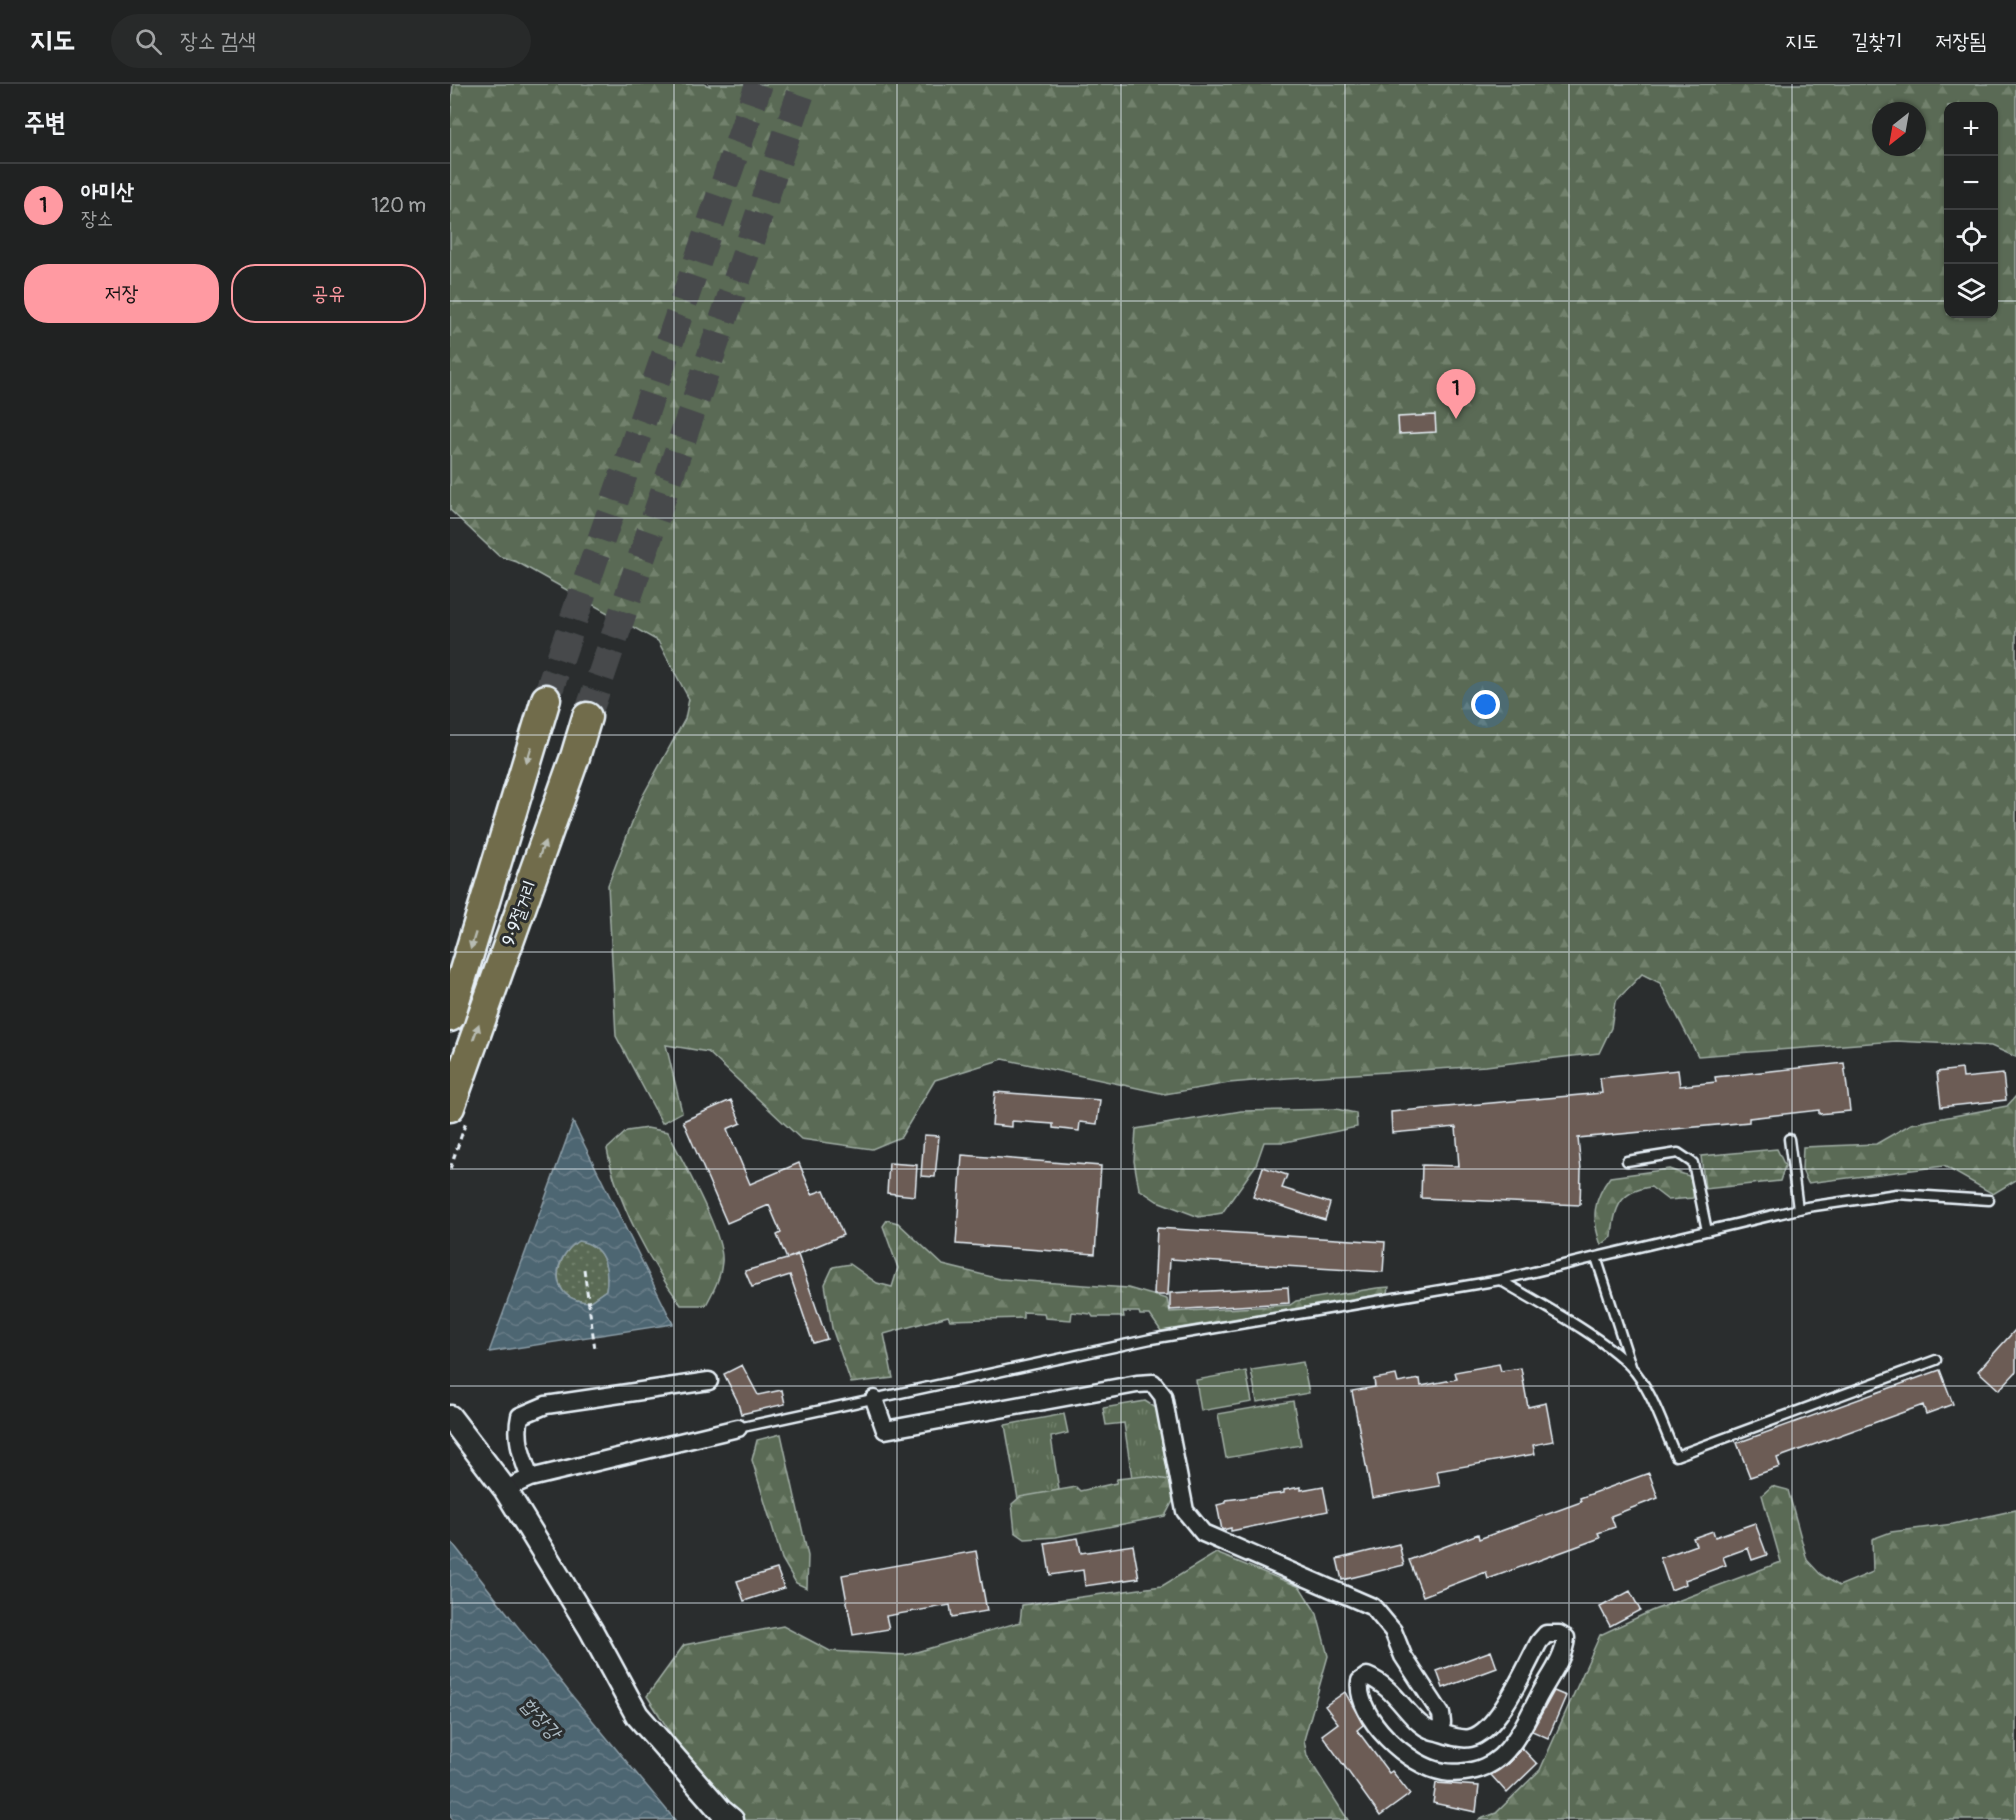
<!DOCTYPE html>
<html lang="ko">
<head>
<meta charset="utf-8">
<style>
  :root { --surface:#202222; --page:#282a2a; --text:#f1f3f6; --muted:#a2a4a5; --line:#3d3f40; --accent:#ff9aa2 }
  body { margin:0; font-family:Pangolin,"Poor Story",sans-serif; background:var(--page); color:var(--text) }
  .controls { position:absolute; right:18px; top:18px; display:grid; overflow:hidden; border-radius:12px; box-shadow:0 2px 4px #0004 }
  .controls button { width:54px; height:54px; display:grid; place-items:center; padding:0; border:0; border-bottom:2px solid var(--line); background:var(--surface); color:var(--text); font:30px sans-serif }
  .compass { position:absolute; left:1422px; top:18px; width:54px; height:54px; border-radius:50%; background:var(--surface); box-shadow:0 2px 4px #0004; rotate:211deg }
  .you { position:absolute; left:1036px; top:621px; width:21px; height:21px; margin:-15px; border:4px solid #fff; border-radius:50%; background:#1a73e8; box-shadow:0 0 0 9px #1a73e833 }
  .badge { display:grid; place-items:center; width:39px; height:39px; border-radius:50%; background:var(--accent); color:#111; font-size:20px; font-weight:700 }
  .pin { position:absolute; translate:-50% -50px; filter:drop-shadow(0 2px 3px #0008) }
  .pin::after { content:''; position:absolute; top:32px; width:21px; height:18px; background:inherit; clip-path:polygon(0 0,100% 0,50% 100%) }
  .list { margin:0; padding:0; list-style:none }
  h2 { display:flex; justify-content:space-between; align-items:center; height:78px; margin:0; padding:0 24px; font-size:26px }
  h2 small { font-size:20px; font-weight:400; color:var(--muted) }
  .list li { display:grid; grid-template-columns:39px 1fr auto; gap:18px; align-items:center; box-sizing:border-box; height:84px; padding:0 24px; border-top:2px solid var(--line) }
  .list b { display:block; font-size:22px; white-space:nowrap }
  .list p { margin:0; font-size:20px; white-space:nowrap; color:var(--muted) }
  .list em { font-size:20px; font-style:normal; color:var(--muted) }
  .actions { display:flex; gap:12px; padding:18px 24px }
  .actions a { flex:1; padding:14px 0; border:2px solid var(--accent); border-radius:24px; text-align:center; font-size:21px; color:var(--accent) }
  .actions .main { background:var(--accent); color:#111 }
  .icon { flex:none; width:33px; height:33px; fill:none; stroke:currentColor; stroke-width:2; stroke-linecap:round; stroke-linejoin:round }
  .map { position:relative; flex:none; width:1566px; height:1736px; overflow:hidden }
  header { display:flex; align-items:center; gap:36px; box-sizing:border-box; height:84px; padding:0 30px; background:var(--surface); border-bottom:2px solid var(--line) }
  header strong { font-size:28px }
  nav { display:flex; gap:33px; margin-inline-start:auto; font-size:21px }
  .search { width:420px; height:54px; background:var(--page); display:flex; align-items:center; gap:15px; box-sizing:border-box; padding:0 21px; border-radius:33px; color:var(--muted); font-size:22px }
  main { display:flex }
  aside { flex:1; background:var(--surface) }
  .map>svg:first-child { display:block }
</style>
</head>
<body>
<header>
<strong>지도</strong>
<div class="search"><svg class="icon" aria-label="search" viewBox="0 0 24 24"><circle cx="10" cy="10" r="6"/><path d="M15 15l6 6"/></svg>장소 검색</div>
<nav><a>지도</a><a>길찾기</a><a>저장됨</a></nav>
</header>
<main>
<aside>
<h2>주변<small></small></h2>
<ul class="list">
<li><span class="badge">1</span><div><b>아미산</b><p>장소</p></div><em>120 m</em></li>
</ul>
<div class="actions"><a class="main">저장</a><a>공유</a></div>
</aside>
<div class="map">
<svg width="1566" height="1736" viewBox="0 0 1566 1736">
  <defs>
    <pattern id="grass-tufts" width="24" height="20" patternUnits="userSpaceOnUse" patternTransform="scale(1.5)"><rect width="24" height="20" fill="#5a6b54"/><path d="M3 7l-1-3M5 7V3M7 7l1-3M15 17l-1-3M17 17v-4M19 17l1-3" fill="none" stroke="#72816d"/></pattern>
    <pattern id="forest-firs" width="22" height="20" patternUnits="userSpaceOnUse" patternTransform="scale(1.5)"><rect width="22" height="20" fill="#5a6b54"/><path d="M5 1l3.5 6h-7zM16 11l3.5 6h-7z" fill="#72816d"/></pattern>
    <pattern id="park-dots" width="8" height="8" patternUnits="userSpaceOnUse" patternTransform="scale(1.5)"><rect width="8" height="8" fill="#5a6b54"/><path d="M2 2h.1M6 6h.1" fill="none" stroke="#72816d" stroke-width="1.8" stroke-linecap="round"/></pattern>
    <pattern id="water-waves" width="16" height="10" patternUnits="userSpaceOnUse" patternTransform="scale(1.5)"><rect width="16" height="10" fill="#4e6672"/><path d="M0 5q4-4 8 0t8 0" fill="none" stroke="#687c87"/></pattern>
  </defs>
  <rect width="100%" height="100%" fill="#2a2d2e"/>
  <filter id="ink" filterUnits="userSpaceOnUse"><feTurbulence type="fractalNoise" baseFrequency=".0167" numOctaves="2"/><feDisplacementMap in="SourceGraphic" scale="12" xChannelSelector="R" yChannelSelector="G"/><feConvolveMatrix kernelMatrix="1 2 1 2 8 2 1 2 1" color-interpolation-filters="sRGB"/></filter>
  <g filter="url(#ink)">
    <path fill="url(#grass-tufts)" stroke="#a1aea6" stroke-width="1.5" d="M 695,1317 L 706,1324 L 719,1396 L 682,1394 L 674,1339 L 656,1341 L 653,1324 Z
      M 614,1330 L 618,1349 L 601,1353 L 609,1406 L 568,1415 L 555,1341 Z"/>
    <path fill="url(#forest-firs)" stroke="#a1aea6" stroke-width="1.5" fill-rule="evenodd" d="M 3,0 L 254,0 L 260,2 L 259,0 L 1566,0 L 1566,973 L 1541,962 L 1446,957 L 1248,972 L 1210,899 L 1192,890 L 1165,918 L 1161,944 L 1149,969 L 1036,982 L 838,994 L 779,999 L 715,1010 L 553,975 L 485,996 L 451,1053 L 422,1065 L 351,1055 L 258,968 L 216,961 L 232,1028 L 212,1039 L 166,952 L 158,801 L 191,715 L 235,635 L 239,615 L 208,557 L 67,478 L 49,472 L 0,426 L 0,37 ZM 1498,22 L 1544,22 L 1544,230 L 1498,230 ZM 1431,27 L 1467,27 L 1467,63 L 1431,63 Z
      M 1566,1012 L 1566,1096 L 1543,1110 L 1494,1082 L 1358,1099 L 1352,1086 L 1353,1063 L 1426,1060 L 1461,1040 L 1557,1022 Z
      M 886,1025 L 906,1029 L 907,1043 L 835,1058 L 814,1058 L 806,1081 L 772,1129 L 749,1133 L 707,1117 L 689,1105 L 684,1077 L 686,1045 L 791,1027 Z
      M 197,1044 L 218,1048 C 231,1075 275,1151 272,1178 C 271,1193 263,1208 256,1221 L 231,1221 C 199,1177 167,1119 157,1065 L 177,1047 Z
      M 1327,1065 L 1335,1082 L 1330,1097 L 1255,1105 L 1251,1072 Z
      M 1219,1085 L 1239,1092 L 1244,1104 L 1243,1114 L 1218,1116 L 1201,1103 C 1170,1107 1164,1123 1162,1153 L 1151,1161 C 1141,1134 1143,1116 1160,1093 Z
      M 437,1136 L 448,1139 L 493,1181 L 550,1195 L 678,1204 L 717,1215 L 720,1228 L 840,1221 L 846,1217 L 927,1204 L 939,1203 L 938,1209 L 711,1247 L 700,1231 L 690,1231 L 689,1228 L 673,1228 L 674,1233 L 643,1233 L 641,1230 L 622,1228 L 621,1236 L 595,1234 L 594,1229 L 573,1228 L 573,1234 L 500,1236 L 498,1232 L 434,1250 L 443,1294 L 401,1299 L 382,1244 L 375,1200 L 383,1183 L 400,1180 L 427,1199 L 442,1203 L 448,1184 L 433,1142 Z
      M 331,1350 L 358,1472 L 357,1504 L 346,1499 L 332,1475 L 302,1376 L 307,1356 Z
      M 695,1392 L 719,1396 L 724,1415 L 715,1432 L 606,1453 L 575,1455 L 565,1448 L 562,1420 L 570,1413 L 626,1403 L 630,1407 L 666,1399 L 667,1395 Z
      M 1322,1402 L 1338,1406 L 1357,1476 L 1370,1490 L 1389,1502 L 1423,1488 L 1422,1455 L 1441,1448 L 1503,1440 L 1566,1426 L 1566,1736 L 1028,1736 L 1046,1729 L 1090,1686 L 1150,1551 L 1201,1527 L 1331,1478 L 1312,1411 Z
      M 766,1469 L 850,1503 L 867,1530 L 878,1572 L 854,1656 L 857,1672 L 898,1736 L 294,1736 C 252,1703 226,1657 197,1612 L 234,1561 L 333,1542 L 380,1567 L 456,1571 L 570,1538 L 572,1521 L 712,1502 Z"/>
    <path fill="url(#park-dots)" stroke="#a1aea6" stroke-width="1.5" d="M 128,1157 C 153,1160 160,1183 156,1206 L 139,1218 C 99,1217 101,1176 128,1157 Z"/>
    <path fill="#5a6b54" stroke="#a1aea6" stroke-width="1.5" d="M 853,1278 L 859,1309 L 807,1318 L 801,1286 Z
      M 796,1287 L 802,1318 L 751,1327 L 746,1296 Z
      M 843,1317 L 851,1361 L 776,1374 L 768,1330 Z"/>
    <path fill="url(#water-waves)" stroke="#8c9ea8" stroke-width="1.5" fill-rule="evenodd" d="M 123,1038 L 223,1240 L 39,1268 ZM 128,1157 C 153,1160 160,1183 156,1206 L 139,1218 C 99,1217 100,1176 128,1157 Z
      M 0,1456 L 123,1613 L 225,1736 L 3,1736 L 0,1732 Z"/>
    <path fill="#6c5b54" stroke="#e8f1f8" stroke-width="1.5" d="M 985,331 L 986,348 L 949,350 L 948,333 Z
      M 1394,979 L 1400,1027 L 1369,1030 L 1369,1026 L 1299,1034 L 1299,1038 L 1128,1054 L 1131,1086 L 1130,1121 L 971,1114 L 972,1081 L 1009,1082 L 1006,1043 L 942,1049 L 941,1028 L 1152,1009 L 1150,994 L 1228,986 L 1230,1002 L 1266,998 L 1265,993 Z
      M 1512,985 L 1513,994 L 1553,990 L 1556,1016 L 1491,1023 L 1487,988 Z
      M 545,1008 L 650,1016 L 647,1040 L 630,1038 L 629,1047 L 603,1044 L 603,1040 L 562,1037 L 562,1043 L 542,1041 Z
      M 281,1016 L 291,1039 L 277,1045 L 300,1100 L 349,1079 L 362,1110 L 374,1106 L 393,1151 L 338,1174 L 348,1171 L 377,1255 L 363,1259 L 340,1191 L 302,1203 L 295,1187 L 337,1175 L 327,1151 L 331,1149 L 319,1121 L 277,1139 L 233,1037 Z
      M 474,1051 L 489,1052 L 485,1093 L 471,1092 Z
      M 512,1071 L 651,1082 L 645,1170 L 506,1160 Z
      M 439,1079 L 467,1081 L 465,1112 L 437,1109 Z
      M 813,1083 L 837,1091 L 832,1104 L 880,1119 L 875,1136 L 803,1113 Z
      M 707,1144 L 935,1158 L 933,1188 L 720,1175 L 718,1211 L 704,1211 Z
      M 838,1203 L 839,1219 L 720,1226 L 720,1209 Z
      M 1566,1245 L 1566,1288 L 1549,1306 L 1528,1287 Z
      M 1049,1280 L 1051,1287 L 1071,1284 L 1078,1323 L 1096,1319 L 1103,1357 L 1083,1361 L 1085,1370 L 987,1387 L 990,1402 L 922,1414 L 902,1307 L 925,1303 L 924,1295 L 946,1291 L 948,1299 L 970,1295 L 971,1302 L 1007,1295 L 1005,1288 Z
      M 292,1281 L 308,1311 L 332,1306 L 335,1320 L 291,1330 L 287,1316 L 274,1290 Z
      M 1490,1286 L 1503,1320 L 1476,1330 L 1473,1321 L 1327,1374 L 1330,1383 L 1300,1393 L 1287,1359 Z
      M 1199,1389 L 1208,1414 L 1161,1432 L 1165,1443 L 1148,1449 L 1150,1454 L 1038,1495 L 1036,1488 L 973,1512 L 959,1476 L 1028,1450 L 1029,1455 L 1131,1418 L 1130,1414 Z
      M 873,1402 L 878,1427 L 781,1447 L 781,1444 L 772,1446 L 767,1421 L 776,1419 L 776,1416 L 834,1409 L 834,1406 L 851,1403 L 851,1406 Z
      M 1305,1439 L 1317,1471 L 1302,1476 L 1298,1464 L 1273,1473 L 1276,1481 L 1235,1496 L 1236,1500 L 1221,1506 L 1210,1474 L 1246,1461 L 1243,1454 L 1263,1447 L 1265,1453 Z
      M 628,1454 L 631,1469 L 683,1461 L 689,1494 L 635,1502 L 633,1486 L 600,1491 L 595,1459 Z
      M 949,1460 L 954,1481 L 892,1496 L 887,1475 Z
      M 526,1467 L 537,1527 L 502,1533 L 500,1521 L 436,1532 L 439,1545 L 403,1551 L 392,1491 Z
      M 327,1485 L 334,1504 L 294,1517 L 287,1497 Z
      M 1180,1507 L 1190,1526 L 1160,1542 L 1150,1523 Z
      M 1041,1567 L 1047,1584 L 993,1604 L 987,1587 Z
      M 1104,1607 L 1116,1612 L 1098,1654 L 1082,1647 Z
      M 895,1608 L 913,1641 L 907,1646 L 939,1689 L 942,1687 L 960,1710 L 930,1732 L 872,1651 L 888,1639 L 875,1622 Z
      M 1072,1664 L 1087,1680 L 1057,1709 L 1041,1691 L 1059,1679 Z
      M 986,1699 L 1029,1702 L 1026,1728 L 983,1719 Z"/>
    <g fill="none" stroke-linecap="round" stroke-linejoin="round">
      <path stroke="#464a4c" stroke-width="28" stroke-dasharray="28 14" stroke-linecap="butt" d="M 96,615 L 309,0
        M 137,633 L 354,0"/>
      <g stroke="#e8f1f8" stroke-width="13">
        <path id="lane" d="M 1339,1055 L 1348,1125
          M 1177,1077 L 1228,1069 L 1243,1079 L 1257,1147
          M 1146,1173 L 1181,1282
          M 1050,1196 C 1088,1219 1150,1251 1180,1282 C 1202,1305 1213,1344 1226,1372 L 1486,1276
          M 288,1344 L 701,1255 L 1050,1196 L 1357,1123 L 1447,1110 L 1539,1116"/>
      </g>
      <g stroke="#e8f1f8" stroke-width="21">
        <path id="street" d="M 424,1315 L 435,1346 L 687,1300 L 703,1299 L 713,1312 L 735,1427 L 753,1449 L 923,1523 L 943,1547 L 953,1572 L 991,1630 L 992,1639 L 988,1648 C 961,1645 950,1605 917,1592 L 910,1597 C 905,1633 959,1683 994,1688 C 1006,1690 1023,1688 1034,1683 C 1061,1673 1077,1635 1089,1612 C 1099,1593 1114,1575 1116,1554 L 1109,1550 L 1096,1550 L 1089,1558 C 1076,1582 1048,1648 1020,1654 C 1010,1656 998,1651 988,1648
          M 80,1394 C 72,1373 65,1355 70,1332 L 96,1321 L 259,1297
          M 55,1405 L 80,1394 L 288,1344"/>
      </g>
      <g stroke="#e8f1f8" stroke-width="27">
        <path id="secondary" d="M 0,1333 L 55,1405 L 141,1546 L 187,1631 L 270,1726 L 282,1736"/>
      </g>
      <g stroke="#e8f1f8" stroke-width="33">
        <path id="highway" d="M 0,933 L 96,615
          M 0,1023 L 125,673 L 137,633"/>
      </g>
      <path stroke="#e8f1f8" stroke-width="3" stroke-dasharray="6 4.5" stroke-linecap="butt" d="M 0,1085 L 16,1038
        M 134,1185 L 145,1265"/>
      <use href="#lane" stroke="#2a2d2e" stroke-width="8"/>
      <use href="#street" stroke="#2a2d2e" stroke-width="16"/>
      <use href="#secondary" stroke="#2a2d2e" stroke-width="22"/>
      <use href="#highway" stroke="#716c4b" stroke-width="28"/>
    </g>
    <defs><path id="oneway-solid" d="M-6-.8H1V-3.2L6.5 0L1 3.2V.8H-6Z" transform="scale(1.5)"/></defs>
    <g fill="#b8bcb3">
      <use href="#oneway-solid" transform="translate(79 671) rotate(107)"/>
      <use href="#oneway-solid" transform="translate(92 765) rotate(-70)"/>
      <use href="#oneway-solid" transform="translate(23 857) rotate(107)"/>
      <use href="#oneway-solid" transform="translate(26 948) rotate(-70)"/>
    </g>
  </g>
  <path fill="none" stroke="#e8f1f8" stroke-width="1.5" stroke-opacity="0.55" d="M 224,0 L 224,1736M 447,0 L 447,1736M 671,0 L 671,1736M 895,0 L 895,1736M 1119,0 L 1119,1736M 1342,0 L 1342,1736M 0,217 L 1498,217M 1544,217 L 1566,217M 0,434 L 1566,434M 0,651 L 1566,651M 0,868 L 1566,868M 0,1085 L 1566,1085M 0,1302 L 1566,1302M 0,1519 L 1566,1519"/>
  <g text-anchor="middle" stroke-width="6" stroke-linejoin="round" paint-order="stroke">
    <g font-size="18" fill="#e8f1f8" stroke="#2a2d2e">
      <text transform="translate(69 829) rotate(-70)" y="6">9·9절거리</text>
    </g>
    <g font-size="20" font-style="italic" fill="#aab9c2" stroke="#2a2d2e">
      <text transform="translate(91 1634) rotate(48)" y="7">합장강</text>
    </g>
  </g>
</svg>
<div class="controls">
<button>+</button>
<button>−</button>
<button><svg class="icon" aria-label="locate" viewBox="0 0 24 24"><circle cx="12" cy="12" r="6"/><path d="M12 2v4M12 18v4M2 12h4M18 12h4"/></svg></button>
<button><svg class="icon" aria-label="layers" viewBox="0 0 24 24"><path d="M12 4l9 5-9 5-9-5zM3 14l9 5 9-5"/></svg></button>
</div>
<svg class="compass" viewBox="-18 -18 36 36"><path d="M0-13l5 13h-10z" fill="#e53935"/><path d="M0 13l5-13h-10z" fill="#a2a4a5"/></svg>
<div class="you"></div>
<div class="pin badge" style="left:1006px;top:335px">1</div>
</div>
</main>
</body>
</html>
